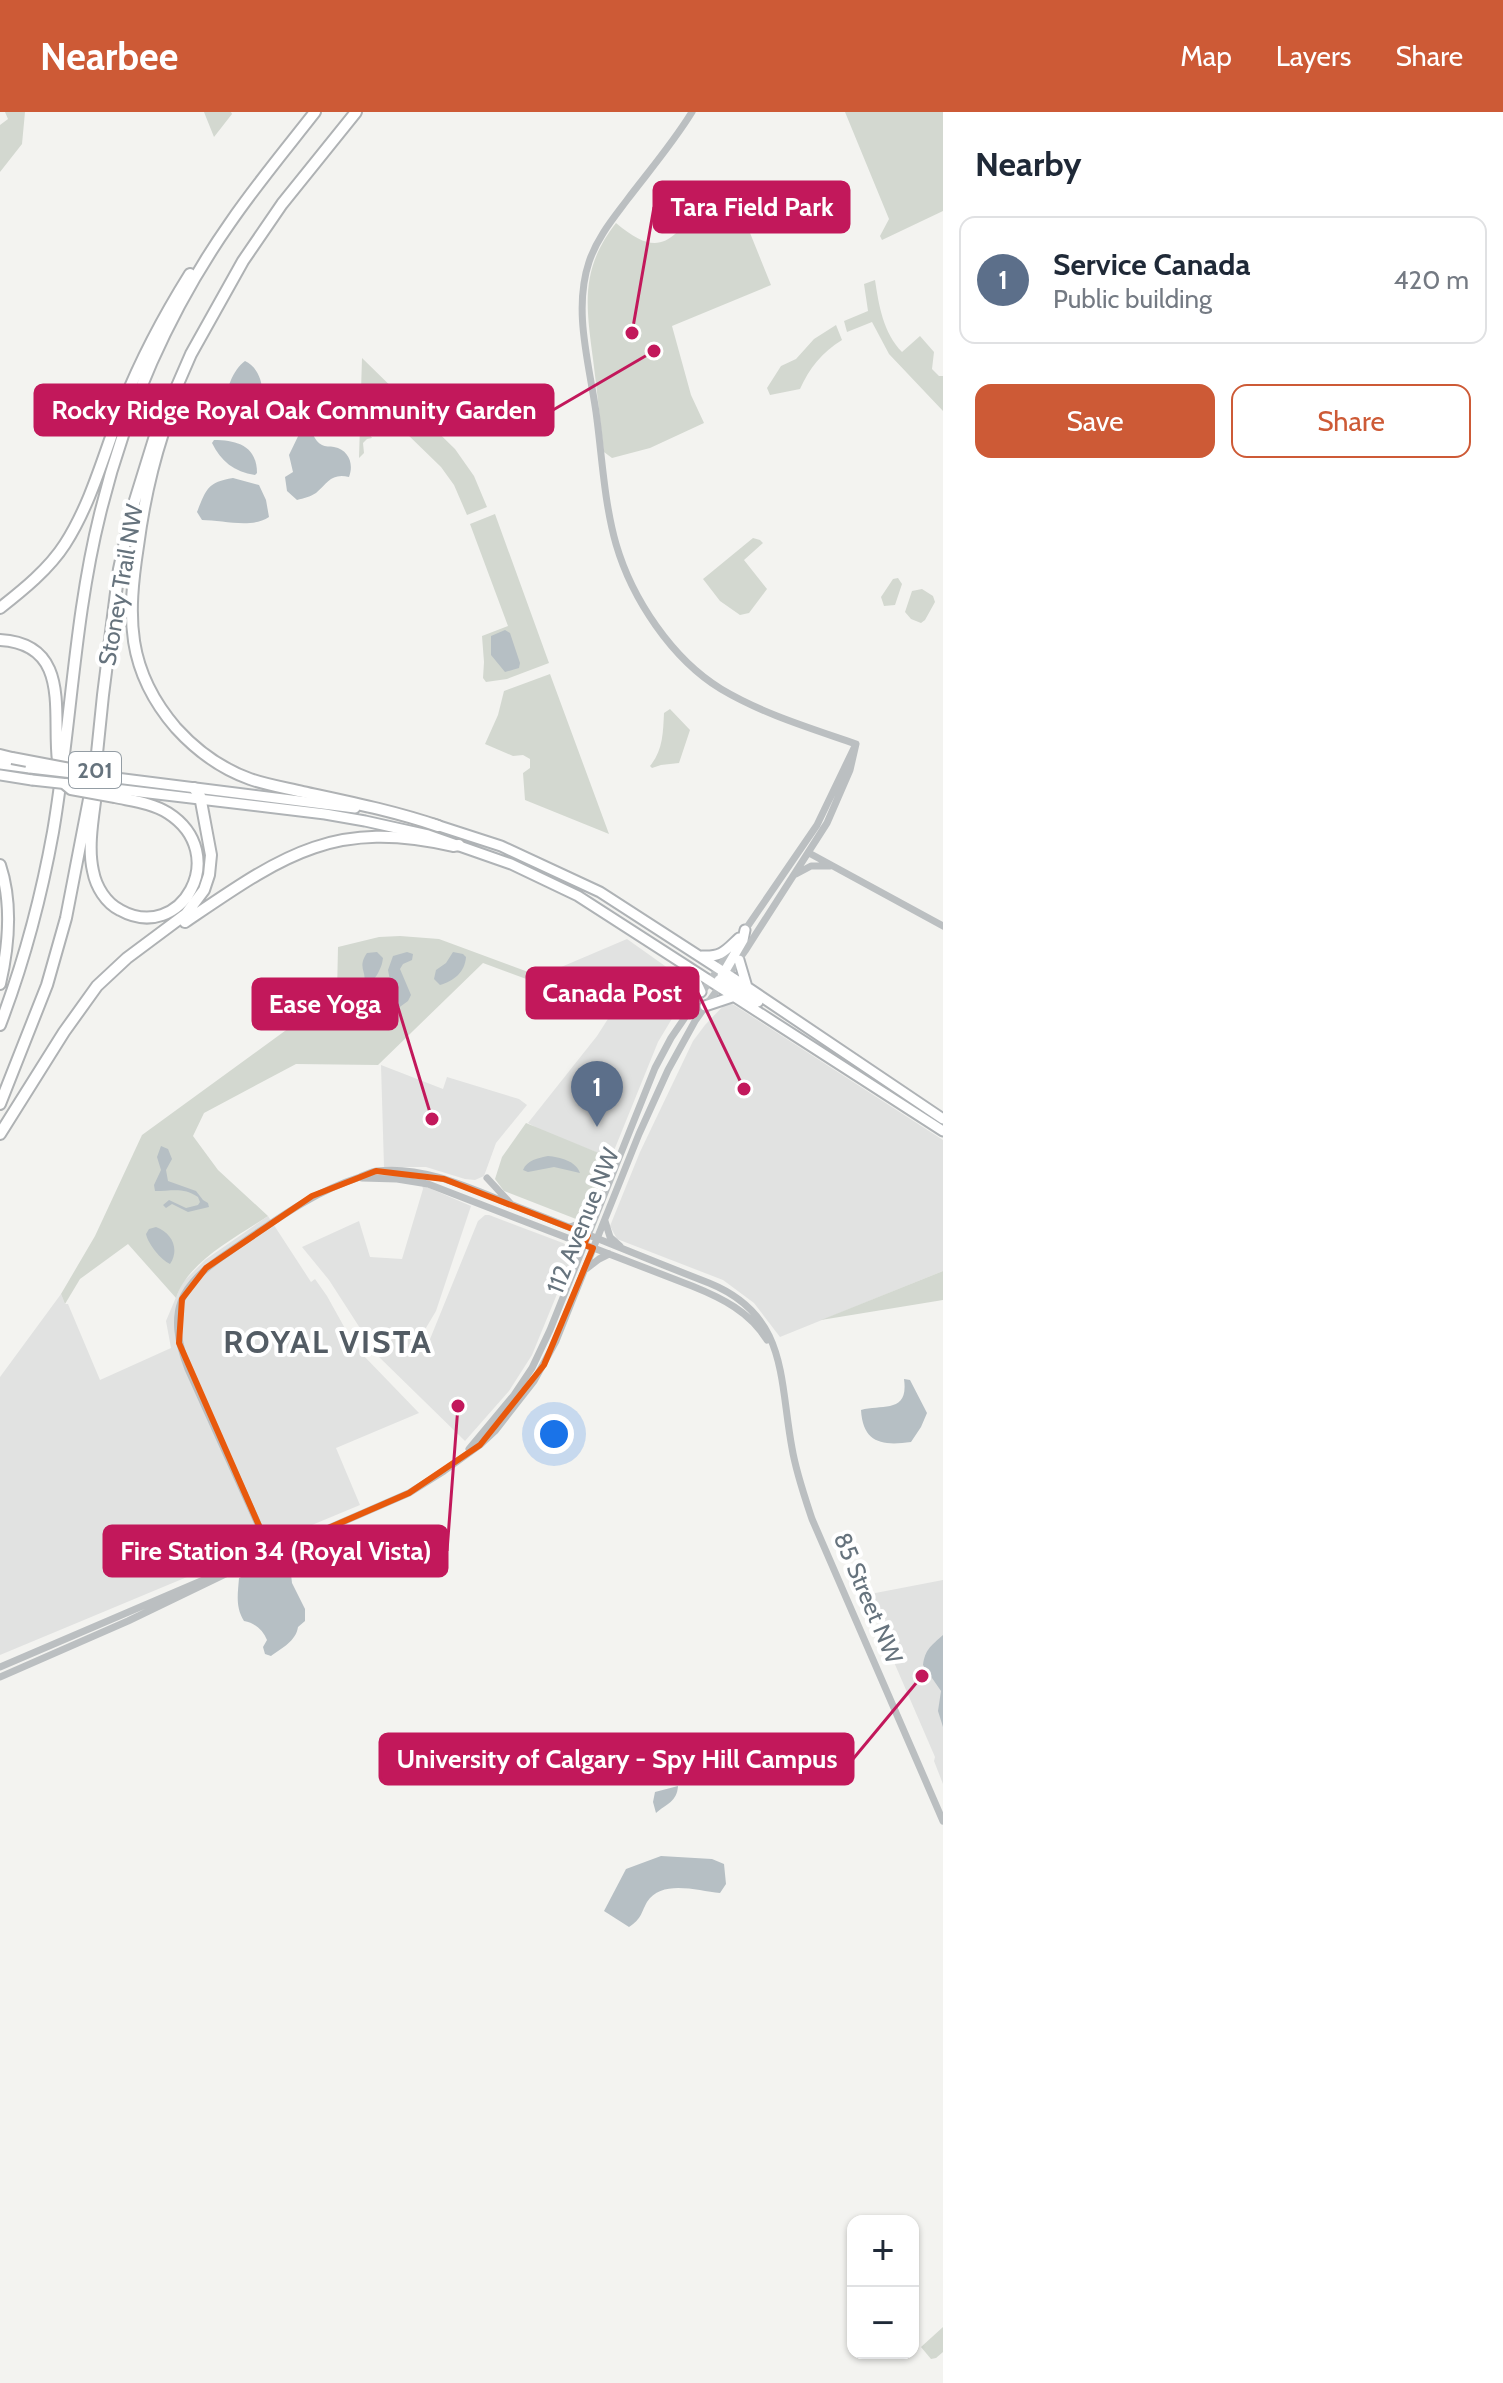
<!DOCTYPE html>
<html lang="en">
<head>
<meta charset="utf-8">
<style>
  :root { --surface:#fff; --page:#f6f6f7; --text:#1f2937; --muted:#747a83; --line:#e0e1e3; --accent:#cd5a36 }
  body { margin:0; font-family:Cabin,sans-serif; background:var(--page); color:var(--text) }
  .controls { position:absolute; right:24px; bottom:24px; display:grid; overflow:hidden; border-radius:16px; box-shadow:0 2px 6px #0004 }
  .controls button { width:72px; height:72px; display:grid; place-items:center; padding:0; border:0; border-bottom:2px solid var(--line); background:var(--surface); color:var(--text); font:40px sans-serif }
  .you { position:absolute; left:554px; top:1322px; width:28px; height:28px; margin:-20px; border:6px solid #fff; border-radius:50%; background:#1a73e8; box-shadow:0 0 0 12px #1a73e833 }
  .badge { display:grid; place-items:center; width:52px; height:52px; border-radius:50%; background:var(--accent); color:#fff; font-size:26px; font-weight:700 }
  .pin { position:absolute; translate:-50% -66px; filter:drop-shadow(0 2px 4px #0008) }
  .pin::after { content:''; position:absolute; top:42px; width:28px; height:24px; background:inherit; clip-path:polygon(0 0,100% 0,50% 100%) }
  .list { margin:0; padding:0; list-style:none }
  h2 { display:flex; justify-content:space-between; align-items:center; height:104px; margin:0; padding:0 32px; font-size:34px }
  h2 small { font-size:26px; font-weight:400; color:var(--muted) }
  .list li { display:grid; grid-template-columns:52px 1fr auto; gap:24px; align-items:center; box-sizing:border-box; height:128px; margin:0 16px 16px; padding:0 16px; border:2px solid var(--line); border-radius:16px }
  .list b { display:block; font-size:30px; white-space:nowrap }
  .list p { margin:0; font-size:26px; white-space:nowrap; color:var(--muted) }
  .list em { font-size:26px; font-style:normal; color:var(--muted) }
  .actions { display:flex; gap:16px; padding:24px 32px }
  .actions a { flex:1; padding:18px 0; border:2px solid var(--accent); border-radius:16px; text-align:center; font-size:28px; color:var(--accent) }
  .actions .main { background:var(--accent); color:#fff }
  .map { position:relative; flex:none; width:943px; height:2271px; overflow:hidden }
  header { display:flex; align-items:center; gap:48px; box-sizing:border-box; height:112px; padding:0 40px; background:var(--accent); color:#fff }
  header strong { font-size:38px }
  nav { display:flex; gap:44px; margin-inline-start:auto; font-size:28px }
  main { display:flex }
  aside { flex:1; background:var(--surface) }
  .map>svg:first-child { display:block }
</style>
</head>
<body>
<header>
<strong>Nearbee</strong>
<nav><a>Map</a><a>Layers</a><a>Share</a></nav>
</header>
<main>
<div class="map">
<svg width="943" height="2271" viewBox="0 0 943 2271">
  <rect width="100%" height="100%" fill="#f3f3f0"/>
  <path fill="#e1e2e1" d="M 627,827 L 689,871 L 691,875 L 658,930 L 611,1046 L 540,1018 L 528,1011 L 597,924 L 613,899 L 590,883 L 540,864 Z
    M 728,889 L 943,1028 L 943,1159 L 780,1225 L 754,1191 L 723,1168 L 617,1127 L 610,1114 L 640,1040 L 693,929 L 705,913 Z
    M 381,953 L 443,977 L 447,965 L 519,987 L 527,993 L 496,1031 L 484,1064 L 475,1068 L 465,1067 L 426,1055 L 384,1055 Z
    M 422,1073 L 471,1094 L 436,1199 L 420,1226 L 428,1232 L 478,1109 L 485,1103 L 489,1103 L 563,1131 L 570,1136 L 573,1143 L 532,1243 L 509,1279 L 465,1329 L 378,1244 L 329,1168 L 302,1135 L 359,1109 L 370,1145 L 402,1147 L 423,1077 Z
    M 268,1104 L 311,1170 L 315,1167 L 327,1184 L 347,1220 L 363,1243 L 419,1301 L 336,1336 L 360,1393 L 0,1543 L 0,1265 L 61,1182 L 65,1192 L 68,1192 L 100,1268 L 171,1236 L 166,1209 L 182,1171 L 205,1148 Z
    M 943,1468 L 943,1672 L 934,1649 L 935,1645 L 865,1483 Z"/>
  <path fill="#d3d8d0" d="M 5,0 L 25,0 L 22,32 L 0,60 L 0,13 L 8,7 Z
    M 204,0 L 231,0 L 232,2 L 214,25 Z
    M 845,0 L 943,0 L 943,99 L 882,128 L 880,124 L 889,107 Z
    M 701,95 C 714,107 727,118 746,111 L 771,173 L 672,214 L 691,283 L 704,311 L 650,336 L 612,346 L 604,340 C 600,309 597,278 593,247 C 586,193 580,157 616,111 C 659,147 669,130 701,95 Z
    M 875,168 C 879,194 883,220 902,240 L 920,224 L 934,240 L 932,257 L 939,264 L 943,264 L 943,299 L 889,242 L 872,210 L 847,220 L 844,209 L 868,199 L 864,172 Z
    M 836,213 L 842,228 C 822,240 809,257 800,277 L 770,283 L 767,276 L 781,254 L 796,247 L 814,227 Z
    M 362,246 L 455,337 L 474,364 L 487,395 L 467,403 L 454,373 L 441,355 L 369,285 L 368,320 L 372,326 L 367,327 L 363,331 L 364,341 L 359,346 Z
    M 495,402 L 549,551 L 507,567 L 486,570 L 483,566 L 484,550 L 482,524 L 508,514 L 470,412 Z
    M 753,426 L 760,428 L 763,431 L 744,448 L 767,477 L 749,501 L 740,503 L 720,489 L 703,467 Z
    M 898,466 L 902,472 L 895,493 L 884,494 L 881,485 L 893,467 Z
    M 922,477 L 933,484 L 935,490 L 925,508 L 921,511 L 911,507 L 905,500 L 912,479 Z
    M 550,562 L 609,722 L 525,688 L 523,661 L 530,656 L 530,647 L 523,643 L 513,644 L 485,632 L 498,603 L 504,579 Z
    M 670,597 L 690,618 L 679,651 L 661,653 L 652,656 L 650,654 C 663,638 663,621 664,601 Z
    M 400,824 L 439,827 L 590,883 L 586,889 L 483,851 L 378,953 L 296,952 L 204,1001 L 193,1024 L 218,1058 L 268,1104 C 237,1125 188,1149 176,1186 L 128,1132 L 80,1167 L 65,1192 L 61,1182 L 95,1124 L 142,1023 L 337,881 L 338,835 L 379,825 Z
    M 526,1011 L 611,1046 L 587,1103 L 576,1107 L 504,1079 L 495,1067 L 502,1045 Z
    M 943,1159 L 943,1188 L 821,1208 Z
    M 943,2215 L 943,2240 L 936,2246 L 931,2247 L 921,2235 Z"/>
  <path fill="#b6bfc4" d="M 245,249 C 263,257 268,287 255,302 L 230,299 L 225,294 C 225,280 233,257 245,249 Z
    M 307,312 C 312,318 314,329 322,333 C 325,335 330,334 334,335 C 349,338 354,352 349,365 C 331,361 328,371 316,381 C 310,385 304,386 297,388 L 287,379 L 285,365 L 293,360 L 289,343 L 303,314 Z
    M 214,328 C 237,328 257,334 257,361 L 255,363 C 234,360 221,349 212,331 Z
    M 233,366 L 259,373 L 266,388 L 269,405 C 252,417 222,408 202,408 L 197,400 C 206,378 207,370 233,366 Z
    M 505,518 L 510,521 L 520,551 L 519,556 L 505,560 L 491,543 L 491,524 Z
    M 377,840 L 383,846 C 382,852 382,853 379,859 C 376,866 371,870 367,875 C 358,887 359,904 373,910 L 381,907 L 394,889 L 388,858 L 393,844 L 407,840 L 413,842 L 412,848 L 403,852 L 400,857 L 411,883 L 408,889 L 386,905 L 378,917 C 368,919 363,918 355,912 C 346,890 356,891 363,874 C 369,860 356,857 367,841 Z
    M 453,840 L 463,842 L 466,845 C 465,860 454,869 440,873 L 434,867 L 436,858 L 446,851 Z
    M 161,1034 L 168,1037 L 172,1047 L 166,1058 L 168,1069 L 196,1079 L 203,1088 L 208,1091 L 209,1095 L 188,1100 L 172,1092 L 166,1096 L 163,1093 L 169,1088 L 186,1096 L 198,1093 L 200,1090 L 198,1085 C 184,1075 172,1079 155,1079 L 154,1073 L 161,1058 L 157,1045 Z
    M 548,1044 C 560,1045 576,1049 580,1061 L 554,1055 L 528,1060 L 523,1058 C 527,1048 538,1046 548,1044 Z
    M 156,1115 C 172,1121 180,1137 170,1152 C 161,1148 148,1132 146,1122 L 149,1117 Z
    M 904,1267 L 910,1268 L 927,1301 L 921,1315 L 911,1330 C 882,1334 863,1331 861,1298 C 882,1292 909,1302 904,1267 Z
    M 289,1444 L 292,1471 L 305,1497 L 305,1509 L 298,1515 C 296,1529 282,1536 271,1544 L 265,1542 L 263,1535 L 267,1528 C 263,1518 255,1511 244,1509 C 235,1495 238,1481 239,1466 Z
    M 943,1523 L 943,1615 L 938,1599 L 941,1579 L 923,1553 C 925,1537 932,1533 943,1523 Z
    M 678,1674 C 677,1690 666,1692 656,1701 L 653,1690 L 655,1680 Z
    M 661,1744 L 712,1747 L 724,1752 L 726,1772 L 720,1781 C 697,1779 662,1767 647,1790 C 640,1803 642,1806 629,1815 L 604,1799 L 626,1757 Z"/>
  <g fill="none" stroke-linecap="round" stroke-linejoin="round">
    <g stroke="#afb3b6" stroke-width="13">
      <path id="major" d="M 0,652 L 30,656
        M 0,663 L 32,668
        M 116,666 L 355,696
        M 115,677 L 325,702 L 365,709 L 428,723 L 511,752 L 578,784 L 943,1019
        M 433,712 L 501,734 L 600,780 L 747,875 L 943,1007
        M 702,844 C 722,845 725,839 739,826
        M 739,848 L 747,875
        M 691,858 L 701,880
        M 722,864 L 743,828 L 745,818
        M 719,868 L 730,873 L 758,890
        M 705,894 L 735,884"/>
    </g>
    <g stroke="#afb2b4" stroke-width="14">
      <path id="highway" d="M 163,321 C 151,358 143,396 138,434 C 127,505 126,558 176,616 C 196,638 222,657 250,667 C 267,673 286,676 303,680 C 349,690 394,699 438,714
        M 0,496 C 23,478 49,457 65,432 C 92,390 105,338 123,292 C 141,247 165,202 190,162
        M 0,528 C 72,532 52,602 58,649
        M 0,643 L 12,646
        M 97,674 C 94,701 87,733 93,759 C 96,775 106,791 120,798 C 181,832 232,742 168,701 C 152,691 133,689 115,685
        M 0,753 C 13,792 9,833 0,872
        M 185,810 C 281,745 332,706 453,734 L 459,733
        M 0,913 C 24,850 41,786 53,720 C 71,615 74,506 100,402 C 125,299 169,198 230,111 C 256,73 286,37 315,0
        M 0,992 L 47,873 L 66,806 L 96,651 L 103,583 L 119,457 L 132,398 L 154,327 L 191,242 L 243,149 L 282,92 L 356,0
        M 0,1022 L 64,920 L 97,874 L 127,846 L 186,802 L 204,778 L 209,763 L 211,743 L 200,684 L 194,676"/>
    </g>
    <path stroke="#bbbfc1" stroke-width="7" d="M 692,0 C 673,31 649,59 627,88 C 612,108 597,126 589,150 C 573,198 589,251 596,300 C 602,343 604,390 616,432 C 632,487 672,547 721,577 C 763,602 810,616 856,632
      M 809,741 L 943,814
      M 796,762 L 811,754 L 830,754
      M 743,821 L 817,713 L 855,634
      M 362,1066 L 397,1067 L 428,1072 L 692,1174 C 722,1186 750,1200 767,1228
      M 487,1066 L 511,1092
      M 605,1109 L 610,1125 L 620,1134
      M 570,1115 L 584,1110 L 594,1102
      M 586,1157 L 599,1147 L 609,1142
      M 469,1337 L 514,1283 L 532,1256 L 550,1218 L 655,956 L 671,926 L 733,835
      M 271,1441 L 188,1257 C 166,1199 178,1174 229,1140 C 272,1111 310,1081 360,1065 C 365,1063 371,1060 377,1059 C 427,1053 478,1080 523,1097 C 585,1121 647,1147 709,1171 C 788,1203 779,1266 792,1336 C 796,1360 804,1383 812,1407 L 943,1709
      M 0,1555 L 222,1460
      M 0,1565 L 128,1509 L 246,1452 L 409,1381 L 444,1359 L 480,1333 L 495,1319 L 534,1269 L 556,1229 L 639,1022 L 668,958 L 695,909 L 745,839 L 827,711 L 850,658 L 856,632"/>
    <use href="#major" stroke="#fff" stroke-width="9"/>
    <use href="#highway" stroke="#fff" stroke-width="10"/>
    <g stroke="#afb3b6" stroke-width="13" stroke-linecap="butt">
      <path id="major-bridge" d="M 30,656 L 116,666
        M 32,668 L 115,677"/>
    </g>
    <g stroke="#afb2b4" stroke-width="14" stroke-linecap="butt">
      <path id="highway-bridge" d="M 12,646 L 70,657 L 76,662
        M 65,672 L 71,677 L 115,685"/>
    </g>
    <use href="#major-bridge" stroke="#fff" stroke-width="9"/>
    <use href="#highway-bridge" stroke="#fff" stroke-width="10"/>
  </g>
  <path fill="none" stroke="#e8590c" stroke-width="6" stroke-linejoin="round" d="M 376,1059 L 444,1067 L 588,1123 L 584,1133 L 593,1136 L 544,1253 L 480,1333 L 409,1381 L 271,1441 L 179,1231 L 182,1187 L 206,1156 L 312,1084 Z"/>
  <g text-anchor="middle" stroke-width="8" stroke-linejoin="round" paint-order="stroke">
    <rect fill="#fff" stroke="#949da4" stroke-width="2" x="69" y="640" width="52" height="36" rx="6"/>
    <g font-size="22" font-weight="bold" fill="#66737d">
      <text x="95" y="666">201</text>
    </g>
    <g font-size="24" fill="#66737d" stroke="#fff">
      <text transform="translate(121 473) rotate(-80)" y="8">Stoney Trail NW</text>
      <text transform="translate(583 1109) rotate(-68)" y="8">112 Avenue NW</text>
      <text transform="translate(868 1486) rotate(67)" y="8">85 Street NW</text>
    </g>
    <g font-size="32" font-weight="bold" letter-spacing="2" fill="#535c64" stroke="#fff">
      <text x="328" y="1241">ROYAL VISTA</text>
    </g>
  </g>
  <path fill="none" stroke="#c2185b" stroke-width="3" d="M632 221L654 95M654 239L553 298M744 977L698 881M432 1007L397 892M458 1294L447 1439M922 1564L853 1647"/>
  <g fill="#c2185b" stroke="#fff" stroke-width="3">
    <circle cx="632" cy="221" r="8"/>
    <circle cx="654" cy="239" r="8"/>
    <circle cx="744" cy="977" r="8"/>
    <circle cx="432" cy="1007" r="8"/>
    <circle cx="458" cy="1294" r="8"/>
    <circle cx="922" cy="1564" r="8"/>
  </g>
  <g fill="#c2185b" stroke="#c2185b" stroke-width="3">
    <rect x="654" y="70" width="195" height="50" rx="8"/>
    <rect x="35" y="273" width="518" height="50" rx="8"/>
    <rect x="527" y="856" width="171" height="50" rx="8"/>
    <rect x="253" y="867" width="144" height="50" rx="8"/>
    <rect x="104" y="1414" width="343" height="50" rx="8"/>
    <rect x="380" y="1622" width="473" height="50" rx="8"/>
  </g>
  <g font-size="26" text-anchor="middle" font-weight="bold" fill="#fff">
    <text x="752" y="104">Tara Field Park</text>
    <text x="294" y="307">Rocky Ridge Royal Oak Community Garden</text>
    <text x="612" y="890">Canada Post</text>
    <text x="325" y="901">Ease Yoga</text>
    <text x="276" y="1448">Fire Station 34 (Royal Vista)</text>
    <text x="617" y="1656">University of Calgary - Spy Hill Campus</text>
  </g>
</svg>
<div class="controls">
<button>+</button>
<button>−</button>
</div>
<div class="you"></div>
<div class="pin badge" style="left:597px;top:1015px;background:#5c6f8a">1</div>
</div>
<aside>
<h2>Nearby<small></small></h2>
<ul class="list">
<li><span class="badge" style="background:#5c6f8a">1</span><div><b>Service Canada</b><p>Public building</p></div><em>420 m</em></li>
</ul>
<div class="actions"><a class="main">Save</a><a>Share</a></div>
</aside>
</main>
</body>
</html>
